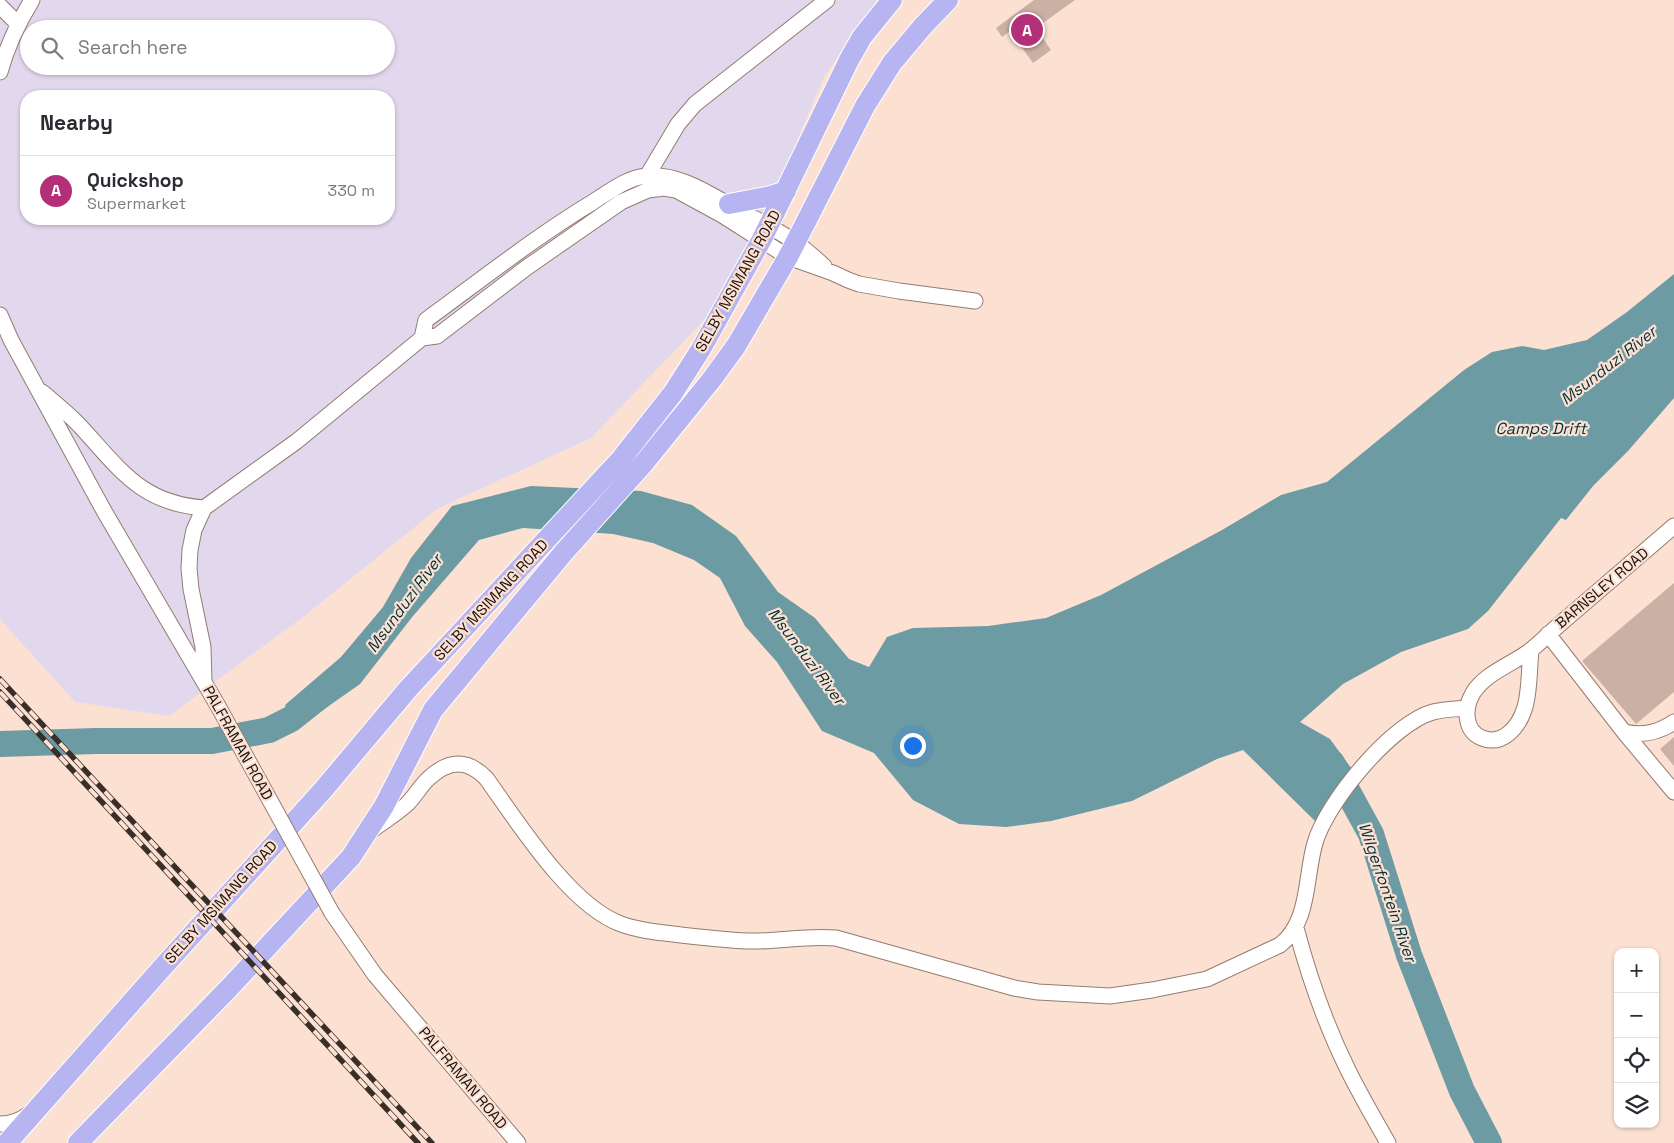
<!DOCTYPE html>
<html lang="en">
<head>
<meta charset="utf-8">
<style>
  :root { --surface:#fff; --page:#f7f7f7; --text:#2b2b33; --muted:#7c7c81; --line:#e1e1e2; --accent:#b33078 }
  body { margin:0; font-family:"Space Grotesk",sans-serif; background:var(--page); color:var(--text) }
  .controls { position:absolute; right:15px; bottom:15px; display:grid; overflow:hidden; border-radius:10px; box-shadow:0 1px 4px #0004 }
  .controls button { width:45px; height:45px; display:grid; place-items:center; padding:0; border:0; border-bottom:1px solid var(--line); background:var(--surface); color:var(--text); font:25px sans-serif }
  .you { position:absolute; left:912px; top:745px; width:18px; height:18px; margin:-12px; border:4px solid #fff; border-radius:50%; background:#1a73e8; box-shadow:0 0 0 8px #1a73e833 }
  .badge { display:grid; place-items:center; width:32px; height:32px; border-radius:50%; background:var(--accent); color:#fff; font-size:16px; font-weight:700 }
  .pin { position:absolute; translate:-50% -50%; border:2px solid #fff; box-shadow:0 1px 5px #0006 }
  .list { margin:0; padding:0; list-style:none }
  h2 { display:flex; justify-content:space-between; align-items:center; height:65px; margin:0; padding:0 20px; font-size:21px }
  h2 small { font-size:16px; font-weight:400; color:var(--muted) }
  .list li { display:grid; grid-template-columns:32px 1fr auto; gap:15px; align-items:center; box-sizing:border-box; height:70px; padding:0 20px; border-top:1px solid var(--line) }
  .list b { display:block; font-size:19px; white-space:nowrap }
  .list p { margin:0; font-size:16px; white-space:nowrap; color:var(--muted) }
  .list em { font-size:16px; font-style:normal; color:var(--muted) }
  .icon { flex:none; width:28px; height:28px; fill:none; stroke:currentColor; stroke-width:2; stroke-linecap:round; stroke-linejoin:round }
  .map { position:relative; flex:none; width:1674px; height:1143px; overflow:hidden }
  .search { position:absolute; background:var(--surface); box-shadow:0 1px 4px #0004; left:20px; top:20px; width:375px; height:55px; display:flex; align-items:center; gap:12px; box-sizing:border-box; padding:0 18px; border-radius:28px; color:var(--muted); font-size:19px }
  .panel { position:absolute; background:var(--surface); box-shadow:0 1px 4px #0004; left:20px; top:90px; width:375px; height:135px; border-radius:20px }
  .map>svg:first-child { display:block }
</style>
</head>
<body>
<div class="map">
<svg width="1674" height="1143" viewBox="0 0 1674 1143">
  <rect width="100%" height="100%" fill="#fce1d3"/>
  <path fill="#e2d8ed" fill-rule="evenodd" d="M 0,0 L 877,0 L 824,77 L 734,289 L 591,438 L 437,509 L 307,614 L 169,716 L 75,702 L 0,619 ZM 29,29 L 386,29 L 386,66 L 29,66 ZM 26,96 L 389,96 L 389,219 L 26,219 Z"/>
  <path fill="#6d9ba3" d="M 1674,274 L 1674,398 L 1628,451 L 1593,486 L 1566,520 L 1561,518 L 1488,611 L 1468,629 L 1401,652 L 1343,684 L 1300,722 L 1330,739 L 1354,772 L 1317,823 L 1243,750 L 1217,759 L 1132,801 L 1051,821 L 1006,827 L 959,824 L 913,800 L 874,753 L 822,731 L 777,662 L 745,626 L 720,578 L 694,560 L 653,543 L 613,534 L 523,528 L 479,540 L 413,616 L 360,684 L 296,729 L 285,705 L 341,657 L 383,607 L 411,558 L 452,506 L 531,486 L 641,491 L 692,505 L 736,536 L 778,592 L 815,618 L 849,659 L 869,667 L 887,637 L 913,628 L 988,626 L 1046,618 L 1101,595 L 1222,530 L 1281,495 L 1327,482 L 1464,370 L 1492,352 L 1522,346 L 1544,350 L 1587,340 L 1627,312 Z"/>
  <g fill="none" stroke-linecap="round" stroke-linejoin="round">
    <path stroke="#6d9ba3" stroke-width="26" d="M 0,744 L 96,741 L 212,741 L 269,730 L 291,719 L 320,696
      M 1332,763 L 1371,834 L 1409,955 L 1462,1091 L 1489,1143"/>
  </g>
  <path fill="#cbb1a4" d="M 1034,0 L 1075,0 L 1036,28 L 1051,50 L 1033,63 L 1010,31 L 1002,37 L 996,28 Z
    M 1674,583 L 1674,692 L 1636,724 L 1582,661 Z
    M 1674,737 L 1674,766 L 1660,749 Z"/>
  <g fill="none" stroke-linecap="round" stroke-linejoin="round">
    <g stroke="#947b6f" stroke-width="17">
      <path id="minor" d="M 0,6 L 18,24
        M 0,72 C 7,46 18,23 32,0
        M 647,176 L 678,124 L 695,104 L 827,0
        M 0,315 L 11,340 L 104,511 L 218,706
        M 422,338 L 426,320 C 481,280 535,237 593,202 C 609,192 628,177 647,176 C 679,173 709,194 735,208 C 755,219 776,229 795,242 C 805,249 815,258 824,266
        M 42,392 C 55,403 68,413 80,426 C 120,469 140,503 204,508
        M 1548,634 L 1624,732 L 1674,792
        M 1531,650 C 1529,668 1530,694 1524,710 C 1518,728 1502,746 1482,738 C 1464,731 1464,708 1473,693 C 1485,673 1513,664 1531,650 C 1543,640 1555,628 1567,618 C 1603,587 1638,557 1674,526
        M 204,681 L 203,647 L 191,589 L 189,568 L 190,550 L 194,530 L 204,508 L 297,441 L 422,338 L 437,336 L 526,268 L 621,202 L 648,190 L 664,188 L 676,190 L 722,215 L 788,257 L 833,273 L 848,280 L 859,284 L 899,291 L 975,301
        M 1624,732 C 1643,736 1658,733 1674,722
        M 372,830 C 383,822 396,814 406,805 C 415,797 420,786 429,778 C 449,760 467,759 486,778 C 517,821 570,906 621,924 C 637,930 655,932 673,934 C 698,937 723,940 748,941 C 778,942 806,935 836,938 L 1014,988 L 1038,992 L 1110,996 L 1152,990 L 1207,979 L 1280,945 C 1310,922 1305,877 1315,843 C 1326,803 1392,723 1433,712 C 1444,709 1456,709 1467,708
        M 332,913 L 375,975 L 518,1143
        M 1296,928 C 1309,977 1326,1026 1349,1072 C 1361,1096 1375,1120 1388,1143
        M 0,1124 C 11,1124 20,1121 29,1114"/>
    </g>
    <g stroke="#fff" stroke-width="22">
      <path id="major" d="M 729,204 L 771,196 L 786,191
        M 7,1143 L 161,969 L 323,790 L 408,689 L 621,459 L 673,393 L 701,349 L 762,239 L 849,60 L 862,37 L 892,0
        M 78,1143 L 230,987 L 351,857 L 384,806 L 433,710 L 564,552 L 644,463 L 712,379 L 736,346 L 788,257 L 865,106 L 892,63 L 923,26 L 948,0"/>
    </g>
    <use href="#minor" stroke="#fff" stroke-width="15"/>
    <use href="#major" stroke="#b6b4f1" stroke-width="20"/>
    <g stroke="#3a2e29" stroke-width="5.5">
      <path id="rail" d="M 0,679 L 432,1143
        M 0,692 L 418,1143"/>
    </g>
    <use href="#rail" stroke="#fce1d3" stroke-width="4" stroke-dasharray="11" stroke-linecap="butt"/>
    <g stroke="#947b6f" stroke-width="17" stroke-linecap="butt">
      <path id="minor-bridge" d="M 218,706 L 332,913"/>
    </g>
    <use href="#minor-bridge" stroke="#fff" stroke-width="15"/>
  </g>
  <g text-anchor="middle" stroke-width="4.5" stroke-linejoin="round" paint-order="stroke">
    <g font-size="15" fill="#19100c" stroke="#fce1d3">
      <text transform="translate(738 281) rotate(-61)" y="5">SELBY MSIMANG ROAD</text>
      <text transform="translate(1602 588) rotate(-40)" y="5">BARNSLEY ROAD</text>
      <text transform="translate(491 600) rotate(-47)" y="5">SELBY MSIMANG ROAD</text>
      <text transform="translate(238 743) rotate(61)" y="5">PALFRAMAN ROAD</text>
      <text transform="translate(221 902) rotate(-48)" y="5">SELBY MSIMANG ROAD</text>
      <text transform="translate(463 1078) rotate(50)" y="5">PALFRAMAN ROAD</text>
    </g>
    <g font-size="16" font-style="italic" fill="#013036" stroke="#fce1d3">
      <text transform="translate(1608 365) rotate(-38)" y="6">Msunduzi River</text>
      <text x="1541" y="434">Camps Drift</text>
      <text transform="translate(404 603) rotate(-54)" y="6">Msunduzi River</text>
      <text transform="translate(807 656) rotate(53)" y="6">Msunduzi River</text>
      <text transform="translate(1388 892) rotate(71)" y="6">Wilgerfontein River</text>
    </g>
  </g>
</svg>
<div class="controls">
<button>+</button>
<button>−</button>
<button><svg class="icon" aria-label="locate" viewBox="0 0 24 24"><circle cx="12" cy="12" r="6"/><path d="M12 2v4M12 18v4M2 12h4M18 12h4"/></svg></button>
<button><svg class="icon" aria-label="layers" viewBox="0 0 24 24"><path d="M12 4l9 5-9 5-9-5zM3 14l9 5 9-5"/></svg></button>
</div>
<div class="you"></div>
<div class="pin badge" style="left:1027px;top:30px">A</div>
<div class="search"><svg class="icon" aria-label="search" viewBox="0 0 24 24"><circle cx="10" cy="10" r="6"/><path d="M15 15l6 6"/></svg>Search here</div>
<section class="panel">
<h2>Nearby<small></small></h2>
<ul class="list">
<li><span class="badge">A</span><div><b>Quickshop</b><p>Supermarket</p></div><em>330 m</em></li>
</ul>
</section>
</div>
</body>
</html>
